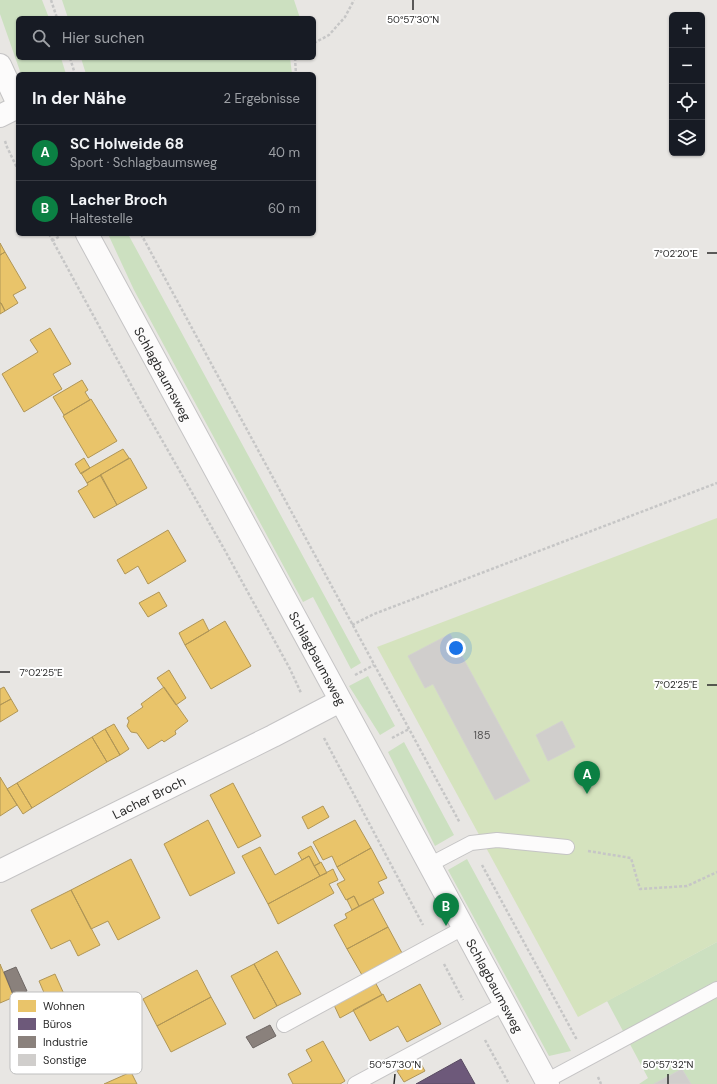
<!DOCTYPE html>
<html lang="de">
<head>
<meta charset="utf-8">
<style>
  :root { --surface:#171b24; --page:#20242c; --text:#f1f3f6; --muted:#9ea1a6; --line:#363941; --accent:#0b8043 }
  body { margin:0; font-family:"DM Sans",sans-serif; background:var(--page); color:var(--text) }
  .controls { position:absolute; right:12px; top:12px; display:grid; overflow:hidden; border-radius:6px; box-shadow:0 1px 3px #0004 }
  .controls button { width:36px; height:36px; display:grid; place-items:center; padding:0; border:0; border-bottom:1px solid var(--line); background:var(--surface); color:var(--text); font:20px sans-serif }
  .you { position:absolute; left:456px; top:648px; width:14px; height:14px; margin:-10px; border:3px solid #fff; border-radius:50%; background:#1a73e8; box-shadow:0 0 0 6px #1a73e833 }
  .badge { display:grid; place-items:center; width:26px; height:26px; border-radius:50%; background:var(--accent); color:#fff; font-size:13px; font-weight:700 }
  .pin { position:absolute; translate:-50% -33px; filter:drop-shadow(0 1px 2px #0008) }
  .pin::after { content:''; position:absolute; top:21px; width:14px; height:12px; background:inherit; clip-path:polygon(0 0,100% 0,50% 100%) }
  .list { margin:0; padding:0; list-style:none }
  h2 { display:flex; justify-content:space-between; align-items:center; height:52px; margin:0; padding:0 16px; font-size:17px }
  h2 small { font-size:13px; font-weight:400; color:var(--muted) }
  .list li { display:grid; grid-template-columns:26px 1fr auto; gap:12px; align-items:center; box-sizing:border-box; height:56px; padding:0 16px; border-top:1px solid var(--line) }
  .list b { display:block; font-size:15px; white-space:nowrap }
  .list p { margin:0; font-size:13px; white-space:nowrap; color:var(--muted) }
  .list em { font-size:13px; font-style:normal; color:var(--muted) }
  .icon { flex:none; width:22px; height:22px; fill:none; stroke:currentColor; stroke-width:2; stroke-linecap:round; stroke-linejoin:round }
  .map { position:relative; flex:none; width:717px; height:1084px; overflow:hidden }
  .search { position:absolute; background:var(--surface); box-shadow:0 1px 3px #0004; left:16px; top:16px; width:300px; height:44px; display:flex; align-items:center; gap:10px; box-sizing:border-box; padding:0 14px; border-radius:6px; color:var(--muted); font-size:15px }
  .panel { position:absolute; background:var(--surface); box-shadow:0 1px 3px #0004; left:16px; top:72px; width:300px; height:164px; border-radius:6px }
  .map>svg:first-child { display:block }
</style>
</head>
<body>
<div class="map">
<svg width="717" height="1084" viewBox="0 0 717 1084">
  <rect width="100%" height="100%" fill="#e8e6e3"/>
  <path fill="#cce0c0" d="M 0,0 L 42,0 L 49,18 L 18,18 L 18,58 L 61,58 L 66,74 L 21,74 L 0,14 Z
    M 62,0 L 294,0 L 300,18 L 68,18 Z
    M 81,58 L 290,58 L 292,74 L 86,74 Z
    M 108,234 L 128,234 L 361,663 L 351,669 L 313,597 L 303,602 L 134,290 Z
    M 368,676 L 395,726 L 380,735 L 349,686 Z
    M 404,742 L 454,835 L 435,846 L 388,752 Z
    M 467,859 L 571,1051 L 549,1056 L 448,870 Z
    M 717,942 L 717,1084 L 639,1084 L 648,1078 L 607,1001 Z"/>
  <path fill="#d5e3be" d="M 717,518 L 717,942 L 578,1017 L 377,647 Z"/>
  <path fill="#e9c46a" stroke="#b09657" d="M 0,243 L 5,252 L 0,255 Z
    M 5,252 L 26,288 L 13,295 L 18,303 L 5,311 L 1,303 L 0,303 L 0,255 Z
    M 0,303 L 1,303 L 5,311 L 0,314 Z
    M 50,328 L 71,364 L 53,374 L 62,389 L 24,412 L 2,374 L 38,352 L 30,340 Z
    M 82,380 L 88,390 L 85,392 L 90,400 L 64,415 L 53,397 Z
    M 91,399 L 117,441 L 88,458 L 63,416 Z
    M 123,449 L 129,458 L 87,483 L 81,473 Z
    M 84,458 L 90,468 L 81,474 L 75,464 Z
    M 130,458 L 147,488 L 117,505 L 100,475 Z
    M 101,475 L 117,505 L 94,518 L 78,491 L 88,485 L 87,483 Z
    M 168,530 L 186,561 L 148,584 L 138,566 L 125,574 L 117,560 Z
    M 159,592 L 167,606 L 148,617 L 139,603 Z
    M 203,619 L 209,631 L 185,645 L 179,633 Z
    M 225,621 L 251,666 L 211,689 L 185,645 Z
    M 169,670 L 186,698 L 176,705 L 157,678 Z
    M 4,687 L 11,699 L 0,705 L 0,689 Z
    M 164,687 L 188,721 L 175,731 L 176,734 L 164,742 L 162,740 L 148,749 L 137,733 L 131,732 L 127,726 L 129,721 L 127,718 L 143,707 L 141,704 Z
    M 11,699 L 18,711 L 0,722 L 0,705 Z
    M 114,724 L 129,749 L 120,755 L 105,729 Z
    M 105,729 L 120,755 L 107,762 L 92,737 Z
    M 92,737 L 107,762 L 32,808 L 17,783 Z
    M 0,777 L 17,805 L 0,816 Z
    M 17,783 L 32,808 L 23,814 L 7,789 Z
    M 233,783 L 261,836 L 238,848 L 210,795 Z
    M 323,806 L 329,817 L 308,829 L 302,817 Z
    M 208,820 L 235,873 L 190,896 L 164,844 Z
    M 355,820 L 371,848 L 337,867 L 332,856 L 323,860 L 313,842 Z
    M 311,846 L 320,863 L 314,866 L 309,856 L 302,860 L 298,853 Z
    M 260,847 L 275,875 L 309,856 L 320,876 L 268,904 L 242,856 Z
    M 371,848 L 387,878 L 378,882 L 384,893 L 359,906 L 354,896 L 346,900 L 337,884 L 345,880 L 337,867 Z
    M 131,859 L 160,918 L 118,940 L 108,921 L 91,929 L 71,890 Z
    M 321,862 L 327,873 L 320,876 L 314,866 Z
    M 333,869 L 338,880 L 329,884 L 334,893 L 278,924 L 268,904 Z
    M 71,890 L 100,945 L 78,956 L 70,940 L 51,949 L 31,910 Z
    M 354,896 L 359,906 L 352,910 L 347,900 Z
    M 373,899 L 388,927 L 347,949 L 334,925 L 347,918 L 345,914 Z
    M 388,927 L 402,953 L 362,975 L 347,949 Z
    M 277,951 L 301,994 L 277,1006 L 254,964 Z
    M 0,964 L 14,997 L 0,1003 Z
    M 254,964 L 277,1006 L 254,1019 L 231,976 Z
    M 197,970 L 211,997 L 157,1026 L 143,999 Z
    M 55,974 L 64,994 L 48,1002 L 39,981 Z
    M 375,982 L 382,995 L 340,1018 L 334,1005 Z
    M 420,984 L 441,1024 L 407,1042 L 398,1026 L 370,1041 L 353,1010 L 383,994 L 387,1002 Z
    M 211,997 L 226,1024 L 171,1052 L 157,1026 Z
    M 323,1041 L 345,1081 L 340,1084 L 293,1084 L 288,1074 L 312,1061 L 306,1050 Z
    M 419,1060 L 425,1071 L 404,1082 L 397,1071 Z
    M 131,1072 L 137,1084 L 104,1084 Z"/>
  <path fill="#6d597a" stroke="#594b62" d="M 461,1059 L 475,1084 L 416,1084 Z"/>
  <path fill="#8a817c" stroke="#6e6764" d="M 16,967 L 27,991 L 14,997 L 4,972 Z
    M 270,1025 L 276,1036 L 253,1048 L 246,1037 Z"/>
  <path fill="#d0cecc" stroke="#d3d2cf" d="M 450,634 L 530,781 L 495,800 L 433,684 L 425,688 L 408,656 Z
    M 562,721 L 575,747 L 548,761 L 536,735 Z
    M 682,1069 L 691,1084 L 654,1084 Z"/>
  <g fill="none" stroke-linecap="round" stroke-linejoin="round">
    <g stroke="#c5c4c5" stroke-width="16">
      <path id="service" d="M 429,865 L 471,843 L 497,840 L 567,847
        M 284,1025 L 463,928
        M 546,1081 L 717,989
        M 355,1084 L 504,1004"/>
    </g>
    <g stroke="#c5c4c5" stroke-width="24">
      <g id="minor">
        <path d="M 0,116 L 18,107"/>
        <path id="s1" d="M 0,871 L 273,736 L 340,701"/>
      </g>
    </g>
    <g stroke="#c5c4c5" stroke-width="24">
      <g id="secondary">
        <path d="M 0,65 L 18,104"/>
        <path id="s2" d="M 87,234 L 368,751 L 548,1084"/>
      </g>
    </g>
    <path stroke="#c6c6c6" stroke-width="2.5" stroke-dasharray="3 2" stroke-linecap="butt" d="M 51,0 L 57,18
      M 314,43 L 329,35 L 345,17 L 354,0
      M 70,58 L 75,74
      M 295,58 L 296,74
      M 5,141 L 7,147 L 18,170
      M 49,234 L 142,405 L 223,547 L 290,669 L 301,693
      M 141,234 L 460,823
      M 52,241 L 60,236
      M 352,625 L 374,614 L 717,483
      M 355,675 L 374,665
      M 324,738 L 423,925
      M 392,738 L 409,729
      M 588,851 L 631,858 L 640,889 L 687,886 L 717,872
      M 482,865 L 577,1040
      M 444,964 L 463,1000
      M 485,1040 L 509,1084
      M 598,1077 L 601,1084"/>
    <use href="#service" stroke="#fcfbfb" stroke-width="14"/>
    <use href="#minor" stroke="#fcfbfb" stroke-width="22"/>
    <use href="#secondary" stroke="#fcfbfb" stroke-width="22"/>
  </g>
  <path fill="none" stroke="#2b2b2b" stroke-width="1.5" d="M 413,10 L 413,0M 707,253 L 717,253M 0,672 L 10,672M 707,685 L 717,685M 394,1084 L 395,1074M 668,1084 L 668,1074"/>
  <g text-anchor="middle" stroke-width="4" stroke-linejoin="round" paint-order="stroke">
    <g font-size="11" fill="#555454">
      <text x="482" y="739">185</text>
    </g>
    <g font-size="13" fill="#2b2b2b" stroke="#fff">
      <text dy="5" stroke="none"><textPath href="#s2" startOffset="159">Schlagbaumsweg</textPath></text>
      <text dy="5" stroke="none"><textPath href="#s2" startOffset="483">Schlagbaumsweg</textPath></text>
      <text dy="5" stroke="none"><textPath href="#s1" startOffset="166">Lacher Broch</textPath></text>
      <text dy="5" stroke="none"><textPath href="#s2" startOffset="855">Schlagbaumsweg</textPath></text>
    </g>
  </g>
  <rect x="10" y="992" width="132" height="82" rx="6" fill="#fff" stroke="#bfbfbf" stroke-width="1"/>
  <rect x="18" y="1000" width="18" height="12" fill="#e9c46a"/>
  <rect x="18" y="1018" width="18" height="12" fill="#6d597a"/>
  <rect x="18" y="1036" width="18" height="12" fill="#8a817c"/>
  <rect x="18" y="1054" width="18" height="12" fill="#d0cecc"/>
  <g font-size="11" fill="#2b2b2b">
    <text x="43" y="1010">Wohnen</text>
    <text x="43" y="1028">Büros</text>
    <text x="43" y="1046">Industrie</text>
    <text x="43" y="1064">Sonstige</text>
  </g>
  <g font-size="10" text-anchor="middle" fill="#2b2b2b" stroke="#fff" stroke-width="4" stroke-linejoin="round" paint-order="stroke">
    <text x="413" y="23">50°57'30"N</text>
    <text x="676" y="257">7°02'20"E</text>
    <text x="41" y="676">7°02'25"E</text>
    <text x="676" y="688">7°02'25"E</text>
    <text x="395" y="1068">50°57'30"N</text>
    <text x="668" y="1068">50°57'32"N</text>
  </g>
</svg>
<div class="controls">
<button>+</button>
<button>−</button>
<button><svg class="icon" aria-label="locate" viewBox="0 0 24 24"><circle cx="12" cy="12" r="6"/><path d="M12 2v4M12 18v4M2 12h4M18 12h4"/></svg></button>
<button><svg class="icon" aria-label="layers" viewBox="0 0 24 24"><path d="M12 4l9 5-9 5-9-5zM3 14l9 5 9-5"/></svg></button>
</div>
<div class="you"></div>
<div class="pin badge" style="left:587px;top:794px">A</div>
<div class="pin badge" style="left:446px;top:926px">B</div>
<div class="search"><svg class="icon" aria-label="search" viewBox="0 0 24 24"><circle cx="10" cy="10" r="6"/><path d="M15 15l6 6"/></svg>Hier suchen</div>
<section class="panel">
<h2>In der Nähe<small>2 Ergebnisse</small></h2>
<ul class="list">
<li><span class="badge">A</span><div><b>SC Holweide 68</b><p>Sport · Schlagbaumsweg</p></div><em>40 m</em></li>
<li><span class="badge">B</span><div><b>Lacher Broch</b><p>Haltestelle</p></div><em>60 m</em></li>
</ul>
</section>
</div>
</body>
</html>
